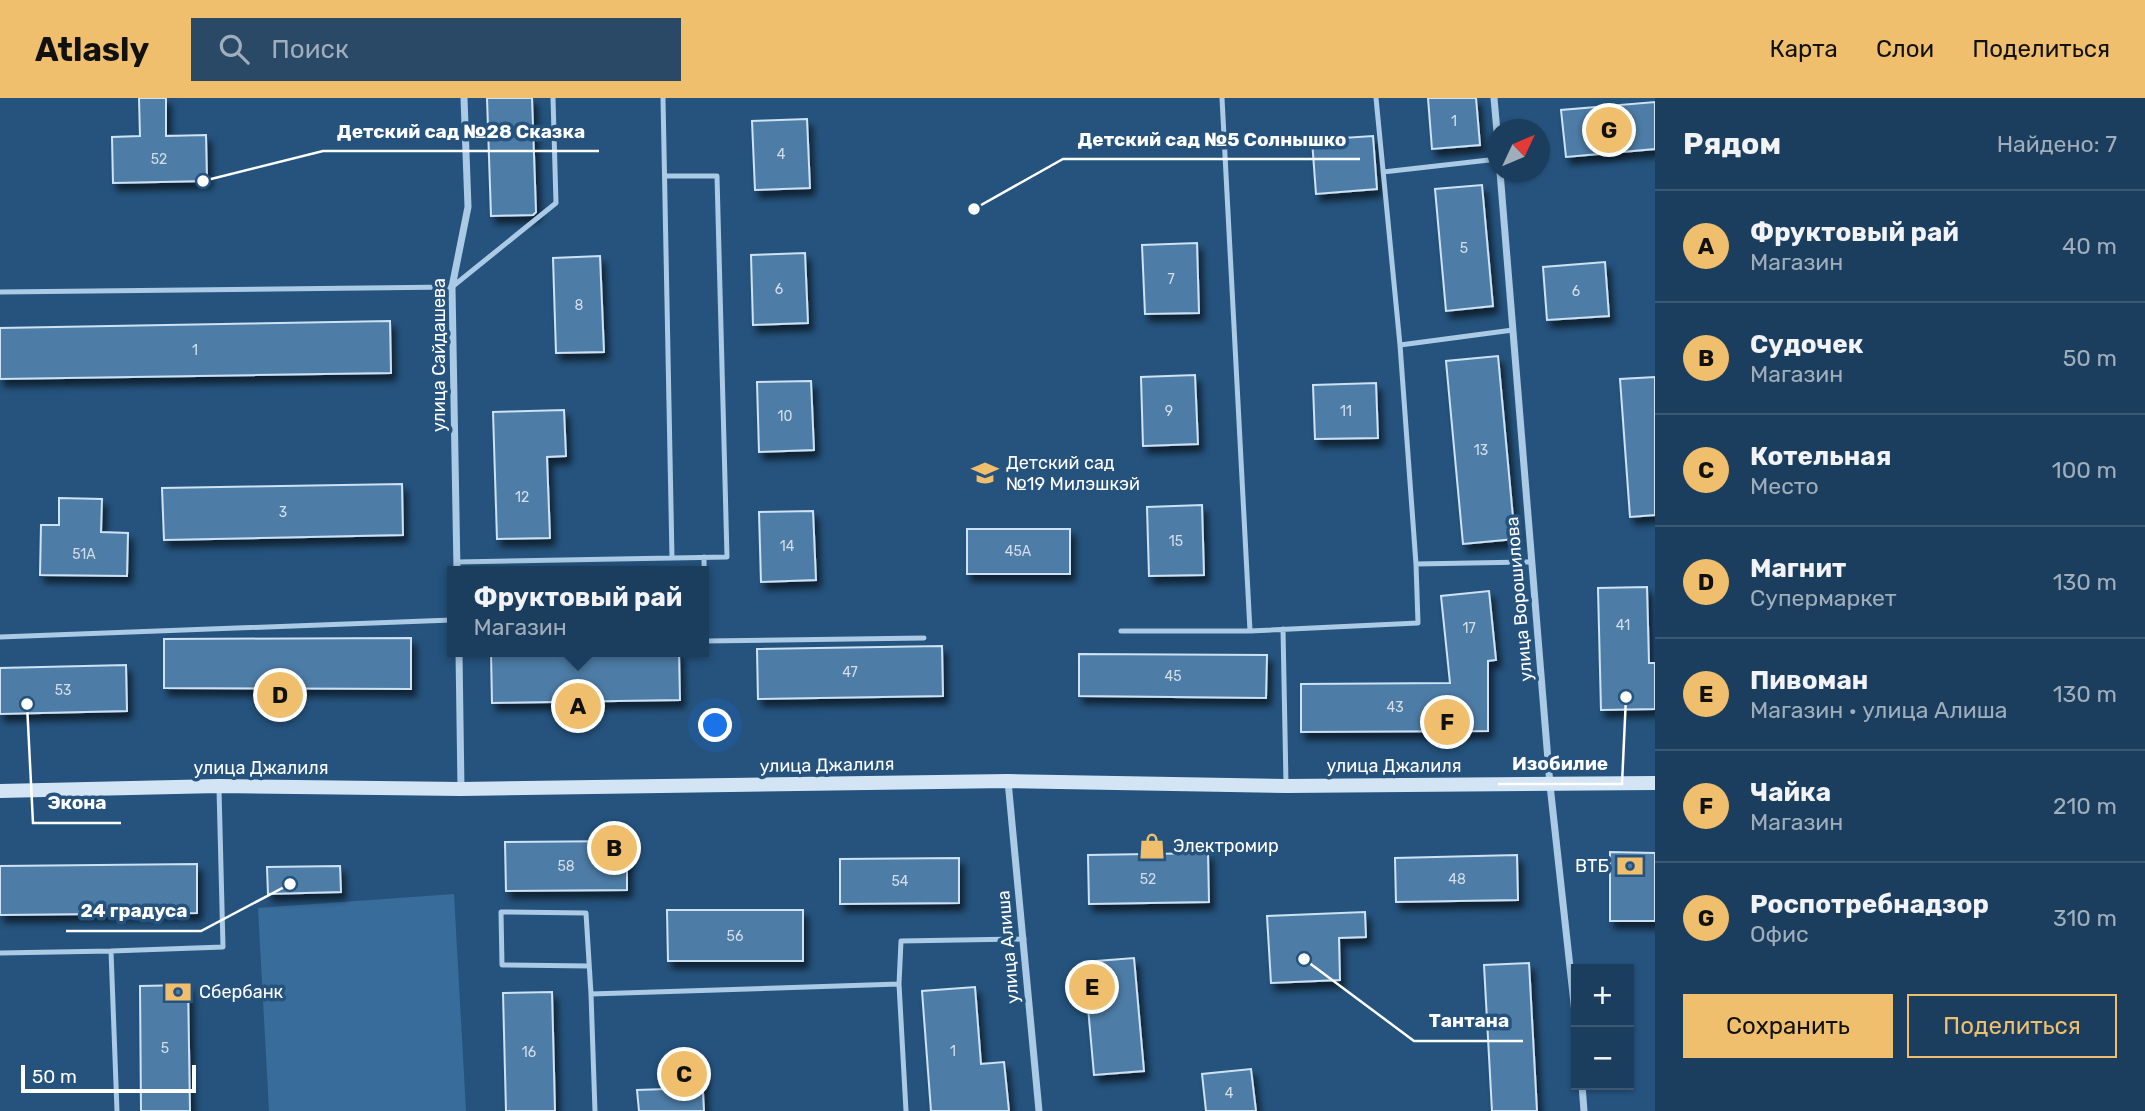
<!DOCTYPE html>
<html lang="ru">
<head>
<meta charset="utf-8">
<style>
  :root { --surface:#1c3e5e; --page:#294967; --text:#f1f3f6; --muted:#a0aebc; --line:#3a5773; --accent:#efbf6e }
  body { margin:0; font-family:Rubik,sans-serif; background:var(--page); color:var(--text) }
  .controls { position:absolute; right:21px; bottom:21px; display:grid; overflow:hidden; border-radius:0px; box-shadow:0 2px 5px #0004 }
  .controls button { width:63px; height:63px; display:grid; place-items:center; padding:0; border:0; border-bottom:2px solid var(--line); background:var(--surface); color:var(--text); font:35px sans-serif }
  .compass { position:absolute; left:1487px; top:21px; width:63px; height:63px; border-radius:50%; background:var(--surface); box-shadow:0 2px 5px #0004; rotate:46deg }
  .scale { position:absolute; left:21px; bottom:18px; width:175px; box-sizing:border-box; padding-left:7px; border:4px solid #fff; border-top:0; font-size:19px; line-height:24px; white-space:nowrap; color:#fff; -webkit-text-stroke:5px #25537d; paint-order:stroke }
  .you { position:absolute; left:716px; top:628px; width:24px; height:24px; margin:-18px; border:5px solid #fff; border-radius:50%; background:#1a73e8; box-shadow:0 0 0 10px #1a73e833 }
  .badge { display:grid; place-items:center; width:46px; height:46px; border-radius:50%; background:var(--accent); color:#111; font-size:23px; font-weight:700 }
  .pin { position:absolute; translate:-50% -50%; border:4px solid #fff; box-shadow:0 2px 7px #0006 }
  .popup { position:absolute; left:447px; top:468px; width:262px; height:91px; box-sizing:border-box; display:grid; place-content:center; border-radius:0px; background:var(--surface); filter:drop-shadow(0 2px 5px #0005); font-size:23px; white-space:nowrap; color:var(--muted) }
  .popup b { font-size:26px; color:var(--text) }
  .popup::after { content:''; position:absolute; left:50%; top:100%; margin-left:-14px; border:14px solid transparent; border-top-color:var(--surface) }
  .list { margin:0; padding:0; list-style:none }
  h2 { display:flex; justify-content:space-between; align-items:center; height:91px; margin:0; padding:0 28px; font-size:30px }
  h2 small { font-size:23px; font-weight:400; color:var(--muted) }
  .list li { display:grid; grid-template-columns:46px 1fr auto; gap:21px; align-items:center; box-sizing:border-box; height:112px; padding:0 28px; border-top:2px solid var(--line) }
  .list b { display:block; font-size:26px; white-space:nowrap }
  .list p { margin:0; font-size:23px; white-space:nowrap; color:var(--muted) }
  .list em { font-size:23px; font-style:normal; color:var(--muted) }
  .actions { display:flex; gap:14px; padding:21px 28px }
  .actions a { flex:1; padding:16px 0; border:2px solid var(--accent); border-radius:0px; text-align:center; font-size:24px; color:var(--accent) }
  .actions .main { background:var(--accent); color:#111 }
  .icon { flex:none; width:38px; height:38px; fill:none; stroke:currentColor; stroke-width:2; stroke-linecap:round; stroke-linejoin:round }
  .map { position:relative; flex:none; width:1655px; height:1013px; overflow:hidden }
  header { display:flex; align-items:center; gap:42px; box-sizing:border-box; height:98px; padding:0 35px; background:var(--accent); color:#111 }
  header strong { font-size:33px }
  nav { display:flex; gap:38px; margin-inline-start:auto; font-size:24px }
  .search { width:490px; height:63px; background:var(--page); display:flex; align-items:center; gap:18px; box-sizing:border-box; padding:0 24px; border-radius:0px; color:var(--muted); font-size:26px }
  main { display:flex }
  aside { flex:1; background:var(--surface) }
  .map>svg:first-child { display:block }
</style>
</head>
<body>
<header>
<strong>Atlasly</strong>
<div class="search"><svg class="icon" aria-label="search" viewBox="0 0 24 24"><circle cx="10" cy="10" r="6"/><path d="M15 15l6 6"/></svg>Поиск</div>
<nav><a>Карта</a><a>Слои</a><a>Поделиться</a></nav>
</header>
<main>
<div class="map">
<svg width="1655" height="1013" viewBox="0 0 1655 1013">
  <defs>
    <filter id="shadow"><feDropShadow dx="4.5" dy="7" stdDeviation="3.5" flood-color="#0009"/></filter>
  </defs>
  <rect width="100%" height="100%" fill="#25537d"/>
  <path fill="#386c9b" d="M 454,796 L 466,1013 L 269,1013 L 258,810 Z"/>
  <path fill="#4d7ca6" stroke="#cde2f4" stroke-width="2" filter="url(#shadow)" d="M 139,0 L 166,0 L 166,38 L 206,37 L 207,83 L 113,85 L 112,39 L 140,38 Z
    M 487,0 L 532,0 L 536,114 L 533,117 L 491,118 Z
    M 1428,0 L 1476,0 L 1480,47 L 1432,51 Z
    M 1655,4 L 1655,51 L 1566,59 L 1561,12 Z
    M 807,21 L 810,90 L 755,92 L 752,23 Z
    M 1373,38 L 1377,91 L 1316,96 L 1312,42 Z
    M 1482,87 L 1493,208 L 1446,213 L 1435,91 Z
    M 1197,145 L 1199,215 L 1145,216 L 1142,147 Z
    M 805,155 L 808,225 L 753,227 L 751,157 Z
    M 600,158 L 604,254 L 556,255 L 553,160 Z
    M 1605,164 L 1609,218 L 1547,222 L 1543,169 Z
    M 390,223 L 391,275 L 0,281 L 0,230 Z
    M 1498,258 L 1515,441 L 1463,446 L 1446,263 Z
    M 1195,277 L 1198,346 L 1143,348 L 1141,279 Z
    M 1655,279 L 1655,417 L 1630,419 L 1620,281 Z
    M 811,283 L 814,352 L 759,354 L 757,284 Z
    M 1376,285 L 1378,340 L 1315,341 L 1313,287 Z
    M 564,312 L 566,358 L 547,359 L 550,440 L 497,441 L 493,314 Z
    M 402,386 L 403,437 L 164,442 L 162,390 Z
    M 59,400 L 102,401 L 101,434 L 128,435 L 127,478 L 40,477 L 41,427 L 59,427 Z
    M 1202,407 L 1204,477 L 1149,478 L 1147,409 Z
    M 813,413 L 816,482 L 761,484 L 759,414 Z
    M 967,431 L 1070,431 L 1070,476 L 967,476 Z
    M 1647,489 L 1649,565 L 1655,565 L 1655,611 L 1601,612 L 1598,490 Z
    M 1489,493 L 1496,562 L 1488,563 L 1488,633 L 1301,634 L 1301,586 L 1450,585 L 1441,498 Z
    M 411,540 L 411,591 L 164,590 L 164,541 Z
    M 942,548 L 943,598 L 758,601 L 757,551 Z
    M 491,554 L 679,554 L 680,602 L 492,605 Z
    M 1079,556 L 1267,557 L 1266,600 L 1079,598 Z
    M 126,567 L 127,613 L 0,616 L 0,570 Z
    M 627,743 L 627,792 L 506,793 L 505,744 Z
    M 1610,754 L 1655,755 L 1655,823 L 1610,823 Z
    M 1208,755 L 1209,804 L 1089,806 L 1088,757 Z
    M 1517,757 L 1518,802 L 1396,804 L 1395,760 Z
    M 959,760 L 959,805 L 840,806 L 840,761 Z
    M 197,766 L 197,815 L 0,817 L 0,768 Z
    M 340,768 L 341,794 L 268,796 L 267,769 Z
    M 667,812 L 803,812 L 803,863 L 668,863 Z
    M 1365,814 L 1366,839 L 1339,840 L 1340,882 L 1271,885 L 1267,818 Z
    M 1134,860 L 1144,973 L 1094,977 L 1084,864 Z
    M 1529,865 L 1537,1013 L 1492,1013 L 1484,867 Z
    M 188,887 L 190,1013 L 141,1013 L 140,888 Z
    M 975,889 L 981,966 L 1004,964 L 1009,1013 L 931,1013 L 922,893 Z
    M 552,894 L 555,1013 L 506,1013 L 503,895 Z
    M 701,958 L 704,1013 L 639,1013 L 637,992 L 667,991 L 665,960 Z
    M 1251,971 L 1256,1013 L 1206,1013 L 1202,976 Z"/>
  <g fill="none" stroke-linecap="round" stroke-linejoin="round">
    <path stroke="#aacae5" stroke-width="5" d="M 1222,0 L 1250,533
      M 1376,0 L 1400,247 L 1416,466 L 1531,464
      M 1383,74 L 1498,61
      M 665,78 L 717,78 L 727,459 L 672,460
      M 0,194 L 452,189 L 556,105 L 553,0
      M 1400,247 L 1513,232
      M 704,459 L 705,543
      M 457,464 L 672,460 L 663,0
      M 1283,531 L 1286,686
      M 1121,533 L 1250,533 L 1418,525 L 1416,466
      M 0,539 L 452,522
      M 706,543 L 924,540
      M 111,853 L 223,849 L 219,691
      M 0,855 L 111,853 L 117,1013
      M 589,868 L 502,867 L 501,814 L 586,815 L 591,896 L 899,886
      M 591,896 L 595,1013
      M 906,1013 L 899,886 L 901,843 L 1024,841"/>
    <path stroke="#aacae5" stroke-width="7" d="M 1494,0 L 1498,45
      M 1500,74 L 1550,687 L 1576,924
      M 457,473 L 452,189 L 468,109 L 464,0
      M 459,554 L 461,691
      M 1008,683 L 1039,1013
      M 1582,987 L 1584,1013"/>
    <path stroke="#d3e5f5" stroke-width="14" d="M 0,693 L 219,688 L 461,691 L 1008,683 L 1286,688 L 1655,685"/>
  </g>
  <defs>
    <g id="school-bare" transform="scale(2.1)"><path d="M0-5L7-2L0 1L-7-2ZM-4 1L0 2.5L4 1V4Q0 6-4 4Z" fill="#efbf6e" stroke="#25537d" stroke-width="2.5" paint-order="stroke"/></g>
    <g id="shop-bare" transform="scale(2.1)"><path d="M-5-2.5h2.3a2.7 3.5 0 0 1 5.4 0H5L5.5 6h-11ZM-1.5-2.5h3a1.5 2.3 0 0 0-3 0Z" fill="#efbf6e" stroke="#25537d" stroke-width="2.5" paint-order="stroke"/></g>
    <g id="bank-bare" transform="scale(2.1)"><path d="M-6-4H6V4H-6ZM0-2.3a2.3 2.3 0 1 0 0 4.6a2.3 2.3 0 1 0 0-4.6Z" fill="#efbf6e" stroke="#25537d" stroke-width="2.5" paint-order="stroke"/></g>
  </defs>
  <g fill-rule="evenodd">
    <use href="#school-bare" x="985" y="375"/>
    <use href="#shop-bare" x="1152" y="748"/>
    <use href="#bank-bare" x="1630" y="768"/>
    <use href="#bank-bare" x="178" y="894"/>
  </g>
  <g text-anchor="middle" stroke-width="7" stroke-linejoin="round" paint-order="stroke">
    <g font-size="14" fill="#d2dee9">
      <text x="1454" y="28">1</text>
      <text x="781" y="61">4</text>
      <text x="159" y="66">52</text>
      <text x="1464" y="155">5</text>
      <text x="1171" y="186">7</text>
      <text x="779" y="196">6</text>
      <text x="1576" y="198">6</text>
      <text x="579" y="212">8</text>
      <text x="195" y="257">1</text>
      <text x="1169" y="318">9</text>
      <text x="1346" y="318">11</text>
      <text x="785" y="323">10</text>
      <text x="1481" y="357">13</text>
      <text x="522" y="404">12</text>
      <text x="283" y="419">3</text>
      <text x="1176" y="448">15</text>
      <text x="787" y="453">14</text>
      <text x="1018" y="458">45А</text>
      <text x="84" y="461">51А</text>
      <text x="1623" y="532">41</text>
      <text x="1469" y="535">17</text>
      <text x="850" y="579">47</text>
      <text x="1173" y="583">45</text>
      <text x="63" y="597">53</text>
      <text x="1395" y="614">43</text>
      <text x="566" y="773">58</text>
      <text x="1148" y="786">52</text>
      <text x="1457" y="786">48</text>
      <text x="900" y="788">54</text>
      <text x="735" y="843">56</text>
      <text x="165" y="955">5</text>
      <text x="953" y="958">1</text>
      <text x="529" y="959">16</text>
      <text x="1229" y="1000">4</text>
    </g>
    <g font-size="18" fill="#fff" stroke="#25537d">
      <text transform="translate(439 257) rotate(-90)" y="6">улица Сайдашева</text>
      <text transform="translate(1519 501) rotate(-95)" y="6">улица Ворошилова</text>
      <text transform="translate(827 667) rotate(-1)" y="6">улица Джалиля</text>
      <text x="1394" y="674">улица Джалиля</text>
      <text x="261" y="676">улица Джалиля</text>
      <text transform="translate(1008 849) rotate(-95)" y="6">улица Алиша</text>
    </g>
    <g font-size="18" fill="#fff" stroke="#25537d" text-anchor="start">
      <text x="1006" y="371">Детский сад<tspan x="1006" dy="21">№19 Милэшкэй</tspan></text>
      <text x="1173" y="754">Электромир</text>
      <text x="1609" y="774" text-anchor="end">ВТБ</text>
      <text x="199" y="900">Сбербанк</text>
    </g>
  </g>
  <path fill="none" stroke="#fff" stroke-width="2.5" d="M203 83L323 53H599M974 111L1063 61H1360M1626 599L1622 686H1498M27 606L33 725H121M290 786L201 833H66M1304 861L1414 943H1523"/>
  <g fill="#fff" stroke="#25537d" stroke-width="2.5">
    <circle cx="203" cy="83" r="7"/>
    <circle cx="974" cy="111" r="7"/>
    <circle cx="1626" cy="599" r="7"/>
    <circle cx="27" cy="606" r="7"/>
    <circle cx="290" cy="786" r="7"/>
    <circle cx="1304" cy="861" r="7"/>
  </g>
  <g font-size="19" text-anchor="middle" font-weight="bold" fill="#fff" stroke="#25537d" stroke-width="7" stroke-linejoin="round" paint-order="stroke">
    <text x="461" y="40">Детский сад №28 Сказка</text>
    <text x="1212" y="48">Детский сад №5 Солнышко</text>
    <text x="1560" y="672">Изобилие</text>
    <text x="77" y="711">Экона</text>
    <text x="134" y="819">24 градуса</text>
    <text x="1469" y="929">Тантана</text>
  </g>
</svg>
<div class="controls">
<button>+</button>
<button>−</button>
</div>
<svg class="compass" viewBox="-18 -18 36 36"><path d="M0-13l5 13h-10z" fill="#e53935"/><path d="M0 13l5-13h-10z" fill="#a0aebc"/></svg>
<div class="scale">50 m</div>
<div class="you"></div>
<div class="pin badge" style="left:578px;top:608px">A</div>
<div class="popup"><b>Фруктовый рай</b>Магазин</div>
<div class="pin badge" style="left:614px;top:750px">B</div>
<div class="pin badge" style="left:684px;top:976px">C</div>
<div class="pin badge" style="left:280px;top:597px">D</div>
<div class="pin badge" style="left:1092px;top:889px">E</div>
<div class="pin badge" style="left:1447px;top:624px">F</div>
<div class="pin badge" style="left:1609px;top:32px">G</div>
</div>
<aside>
<h2>Рядом<small>Найдено: 7</small></h2>
<ul class="list">
<li><span class="badge">A</span><div><b>Фруктовый рай</b><p>Магазин</p></div><em>40 m</em></li>
<li><span class="badge">B</span><div><b>Судочек</b><p>Магазин</p></div><em>50 m</em></li>
<li><span class="badge">C</span><div><b>Котельная</b><p>Место</p></div><em>100 m</em></li>
<li><span class="badge">D</span><div><b>Магнит</b><p>Супермаркет</p></div><em>130 m</em></li>
<li><span class="badge">E</span><div><b>Пивоман</b><p>Магазин · улица Алиша</p></div><em>130 m</em></li>
<li><span class="badge">F</span><div><b>Чайка</b><p>Магазин</p></div><em>210 m</em></li>
<li><span class="badge">G</span><div><b>Роспотребнадзор</b><p>Офис</p></div><em>310 m</em></li>
</ul>
<div class="actions"><a class="main">Сохранить</a><a>Поделиться</a></div>
</aside>
</main>
</body>
</html>
